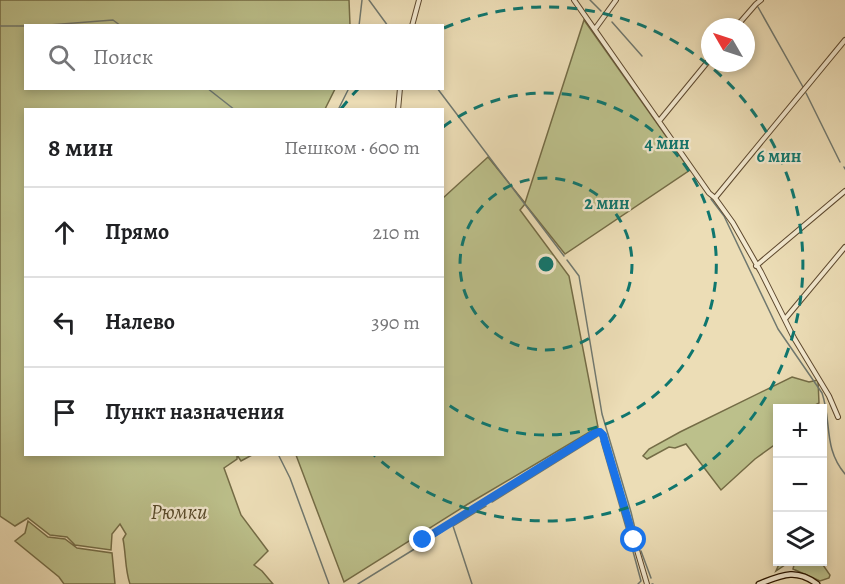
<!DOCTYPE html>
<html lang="ru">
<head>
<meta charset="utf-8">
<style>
  :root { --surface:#fff; --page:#f6f6f6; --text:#202124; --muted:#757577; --line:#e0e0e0 }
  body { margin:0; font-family:Alegreya,serif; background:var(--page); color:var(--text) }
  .controls { position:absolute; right:18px; bottom:18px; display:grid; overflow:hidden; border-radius:0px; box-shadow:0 3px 9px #0003 }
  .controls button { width:54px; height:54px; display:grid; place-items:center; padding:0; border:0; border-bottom:2px solid var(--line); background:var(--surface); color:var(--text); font:30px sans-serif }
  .compass { position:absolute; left:701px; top:18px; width:54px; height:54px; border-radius:50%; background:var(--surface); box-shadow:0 3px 9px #0003; rotate:309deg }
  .stop { position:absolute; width:18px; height:18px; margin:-14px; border:4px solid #1a73e8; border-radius:50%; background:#fff }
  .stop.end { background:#1a73e8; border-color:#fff; box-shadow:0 2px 6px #0008 }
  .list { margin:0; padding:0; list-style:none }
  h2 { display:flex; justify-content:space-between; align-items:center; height:78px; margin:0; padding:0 24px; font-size:26px }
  h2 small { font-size:20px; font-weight:400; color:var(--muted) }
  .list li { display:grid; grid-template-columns:39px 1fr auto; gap:18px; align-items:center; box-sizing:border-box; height:90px; padding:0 24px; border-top:2px solid var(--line) }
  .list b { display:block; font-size:22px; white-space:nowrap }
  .list em { font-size:20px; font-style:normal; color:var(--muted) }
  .icon { flex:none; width:33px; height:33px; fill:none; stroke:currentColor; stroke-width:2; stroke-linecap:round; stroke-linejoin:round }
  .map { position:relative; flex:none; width:845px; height:584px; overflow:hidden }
  .search { position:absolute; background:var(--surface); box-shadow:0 3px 9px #0003; left:24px; top:24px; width:420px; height:66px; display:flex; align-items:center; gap:15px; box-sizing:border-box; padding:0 21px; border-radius:0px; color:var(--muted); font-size:22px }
  .panel { position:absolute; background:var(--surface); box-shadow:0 3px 9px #0003; left:24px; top:108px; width:420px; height:348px; border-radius:0px }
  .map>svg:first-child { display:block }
</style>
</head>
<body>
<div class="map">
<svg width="845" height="584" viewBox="0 0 845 584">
  <rect width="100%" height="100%" fill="#ecddb6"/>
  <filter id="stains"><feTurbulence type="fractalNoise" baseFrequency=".00333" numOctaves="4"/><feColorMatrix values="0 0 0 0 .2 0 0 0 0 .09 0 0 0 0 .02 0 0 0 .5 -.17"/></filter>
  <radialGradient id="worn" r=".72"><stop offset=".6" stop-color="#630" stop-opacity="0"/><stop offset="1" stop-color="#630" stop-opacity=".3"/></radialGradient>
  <path fill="#bcc08b" stroke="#746c46" stroke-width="1.5" d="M 0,0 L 349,0 L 350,25 L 26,26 L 26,88 L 335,89 L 325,109 L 26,110 L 26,454 L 252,455 L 241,461 L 237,455 L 237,459 L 224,468 L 241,515 L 268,551 L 254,565 L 262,571 L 273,584 L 130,584 C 125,570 126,554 123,539 L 126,534 L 120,524 L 112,534 L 111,550 L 75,545 L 67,537 L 50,535 L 28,518 L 15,526 L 0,516 Z
    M 584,20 L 690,170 L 565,254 L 525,204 L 520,210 L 569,276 L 598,427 L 468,504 L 344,582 L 296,455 L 442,454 L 443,198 L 488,157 L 525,203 Z
    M 792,377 L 809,382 L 818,380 L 819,403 L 810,408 L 778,408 L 777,443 L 755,459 L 721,490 L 686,444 L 675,448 L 669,447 L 647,459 L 643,456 L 649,449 L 680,432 Z
    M 28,521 L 48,537 L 65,539 L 77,548 L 112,553 L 115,584 L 64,584 L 59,577 L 15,541 L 25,533 Z
    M 780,562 L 821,562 L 830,575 L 829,578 L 820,581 L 793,569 L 794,565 L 785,565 L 776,571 Z"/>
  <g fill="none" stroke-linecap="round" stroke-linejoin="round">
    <path stroke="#70786f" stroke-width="1.5" d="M 369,0 L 388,26
      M 590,0 L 601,11
      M 758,7 L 803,87
      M 612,22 L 642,56
      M 0,26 L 26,26
      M 36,26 L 113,20 L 121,26
      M 359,26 L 362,0
      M 207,88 L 235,110
      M 437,88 L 564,256
      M 806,93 L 840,162
      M 338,110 L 349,88
      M 844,167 L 845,169
      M 711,199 L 724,216 L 778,329 L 822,393 C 832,422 823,448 845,474
      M 567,260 L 579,276 L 602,414 L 631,512 L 639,545
      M 601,441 L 629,538
      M 278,454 L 290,478 L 329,584
      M 492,502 L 598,436
      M 430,539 L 443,531
      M 631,544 L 641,581 L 638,584
      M 641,551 L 651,578
      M 358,584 L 421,545
      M 472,584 L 453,526 L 486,506
      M 652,584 L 653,584"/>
    <g stroke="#5d482e" stroke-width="6">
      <path id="minor" d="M 574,0 L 709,193 L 715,198 L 733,223 L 761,272 L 794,338 L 829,396 L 838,417
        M 412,26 L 419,0
        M 736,27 L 756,4 L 761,0
        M 595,29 L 616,0
        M 398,110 L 400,88
        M 660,120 L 710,59
        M 715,198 L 845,40
        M 756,266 L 845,191
        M 785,319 L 845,247
        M 423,540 L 597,432 L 600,432 L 603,435 L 647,584"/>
    </g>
    <g stroke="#2d1700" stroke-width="7">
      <path id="secondary" d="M 759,584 C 782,575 796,568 817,584"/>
    </g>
    <use href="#minor" stroke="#f3e9d0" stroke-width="4"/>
    <use href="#secondary" stroke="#f3e9d0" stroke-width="4.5"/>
  </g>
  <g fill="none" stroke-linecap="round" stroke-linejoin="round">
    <path stroke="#1a73e8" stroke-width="8" d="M 423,540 L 597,432 L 600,432 L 603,435 L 634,540"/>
  </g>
  <g fill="none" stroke="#0f766e" stroke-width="3" stroke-dasharray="10 8">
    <circle cx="546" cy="264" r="86"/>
    <path d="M443 127A171 171 0 1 1 443 401"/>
    <path d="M341 109A257 257 0 0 1 358 89M444 28A257 257 0 1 1 374 455"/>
  </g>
  <g text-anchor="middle" stroke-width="4.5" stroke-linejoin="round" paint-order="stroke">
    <g font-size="21" font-style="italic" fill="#584a2a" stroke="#f3e9d0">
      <text x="179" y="519">Рюмки</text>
    </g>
  </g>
  <circle cx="546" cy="264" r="9" fill="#0f766e" stroke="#f3e9d0" stroke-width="3"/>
  <g font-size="18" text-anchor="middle" font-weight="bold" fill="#0f766e" stroke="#f3e9d0" stroke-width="4.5" stroke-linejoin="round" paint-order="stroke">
    <text x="667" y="149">4 мин</text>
    <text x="779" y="162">6 мин</text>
    <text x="607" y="209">2 мин</text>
  </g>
  <rect width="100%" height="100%" filter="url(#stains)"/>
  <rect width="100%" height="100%" fill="url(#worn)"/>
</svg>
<div class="controls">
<button>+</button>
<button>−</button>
<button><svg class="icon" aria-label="layers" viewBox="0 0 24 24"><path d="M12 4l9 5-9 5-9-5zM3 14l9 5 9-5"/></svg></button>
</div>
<svg class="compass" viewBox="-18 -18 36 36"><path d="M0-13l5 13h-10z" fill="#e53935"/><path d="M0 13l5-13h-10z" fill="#757577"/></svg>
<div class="stop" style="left:634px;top:540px"></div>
<div class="stop end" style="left:423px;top:540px"></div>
<div class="search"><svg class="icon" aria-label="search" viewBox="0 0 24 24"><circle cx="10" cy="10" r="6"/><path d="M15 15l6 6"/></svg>Поиск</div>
<section class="panel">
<h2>8 мин<small>Пешком · 600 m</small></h2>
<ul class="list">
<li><svg class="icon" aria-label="ahead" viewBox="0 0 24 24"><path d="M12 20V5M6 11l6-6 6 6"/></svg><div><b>Прямо</b></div><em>210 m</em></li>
<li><svg class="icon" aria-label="left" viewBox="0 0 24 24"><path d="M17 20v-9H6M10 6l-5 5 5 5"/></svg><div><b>Налево</b></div><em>390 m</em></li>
<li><svg class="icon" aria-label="arrive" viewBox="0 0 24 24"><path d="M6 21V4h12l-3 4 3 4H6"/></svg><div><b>Пункт назначения</b></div></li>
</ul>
</section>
</div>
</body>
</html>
